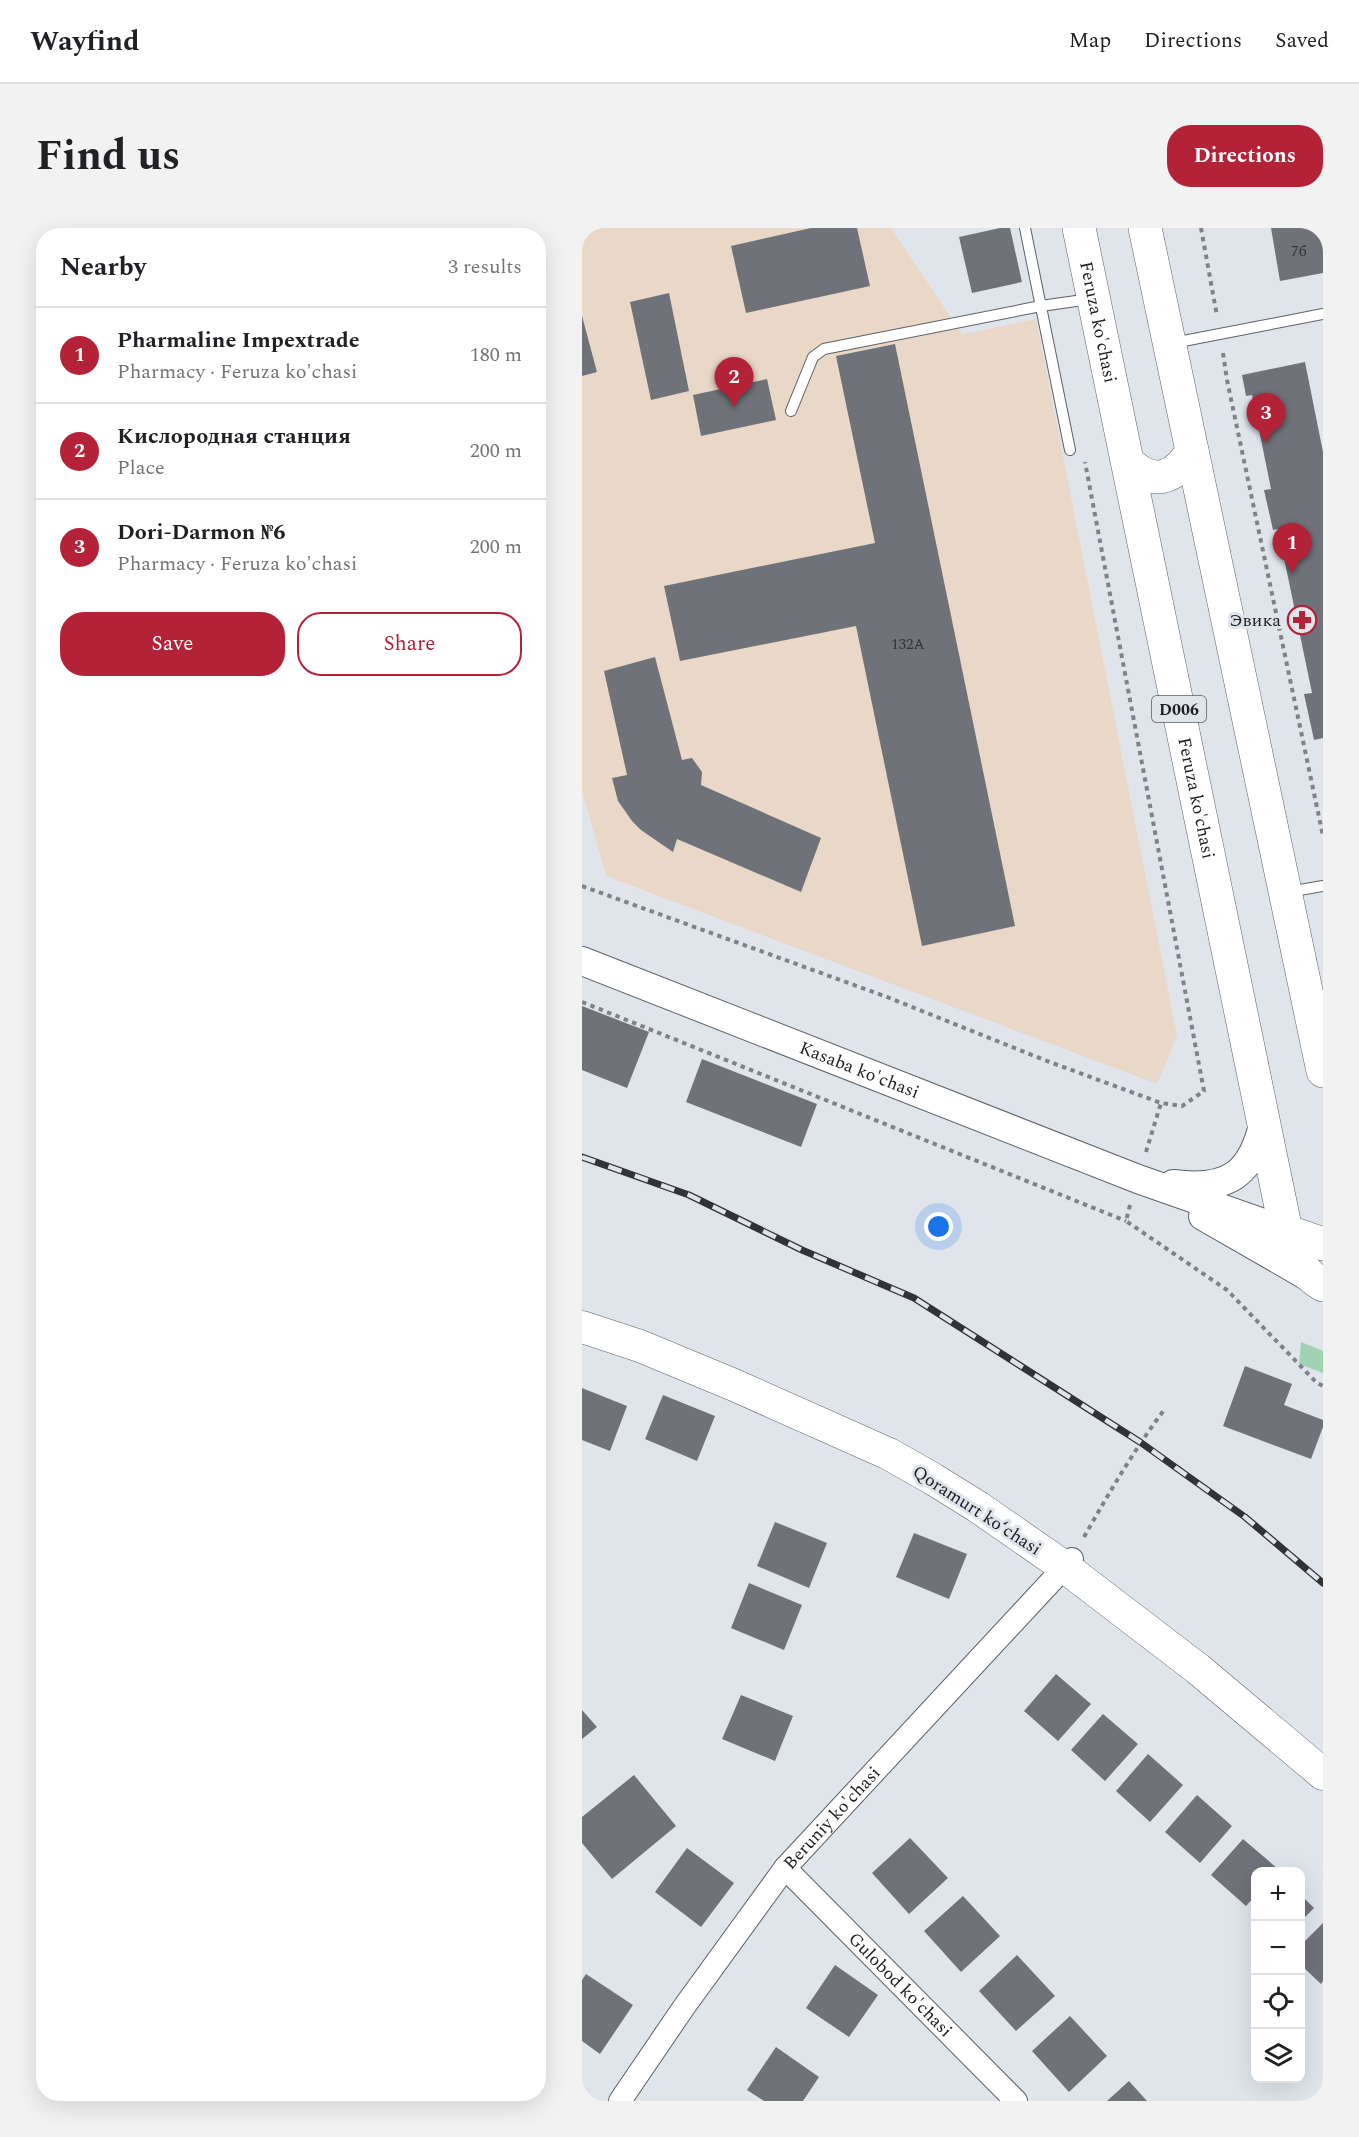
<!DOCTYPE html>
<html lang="en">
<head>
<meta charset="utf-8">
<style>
  :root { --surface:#fff; --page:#f2f2f2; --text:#202124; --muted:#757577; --line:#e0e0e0; --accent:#b42238 }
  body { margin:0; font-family:Spectral,serif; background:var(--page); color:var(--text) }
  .controls { position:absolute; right:18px; bottom:18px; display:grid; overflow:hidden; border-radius:12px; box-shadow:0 6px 24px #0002 }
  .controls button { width:54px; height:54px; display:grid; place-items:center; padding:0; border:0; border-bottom:2px solid var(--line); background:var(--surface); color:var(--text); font:30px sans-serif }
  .you { position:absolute; left:357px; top:999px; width:21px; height:21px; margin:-15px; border:4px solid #fff; border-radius:50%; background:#1a73e8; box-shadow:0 0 0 9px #1a73e833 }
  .badge { display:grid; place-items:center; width:39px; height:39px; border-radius:50%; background:var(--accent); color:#fff; font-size:20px; font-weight:700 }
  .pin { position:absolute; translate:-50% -50px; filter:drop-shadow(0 2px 3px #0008) }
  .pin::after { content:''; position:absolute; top:32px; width:21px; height:18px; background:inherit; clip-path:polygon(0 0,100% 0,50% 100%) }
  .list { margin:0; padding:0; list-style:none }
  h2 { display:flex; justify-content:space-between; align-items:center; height:78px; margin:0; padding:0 24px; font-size:26px }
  h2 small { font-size:20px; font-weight:400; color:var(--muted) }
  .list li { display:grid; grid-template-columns:39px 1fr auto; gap:18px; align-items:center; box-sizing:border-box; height:96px; padding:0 24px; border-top:2px solid var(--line) }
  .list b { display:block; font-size:22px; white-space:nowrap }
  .list p { margin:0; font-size:20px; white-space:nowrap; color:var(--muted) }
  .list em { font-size:20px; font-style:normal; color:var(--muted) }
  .actions { display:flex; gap:12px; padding:18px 24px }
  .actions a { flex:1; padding:14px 0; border:2px solid var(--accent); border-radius:24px; text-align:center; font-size:21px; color:var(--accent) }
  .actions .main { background:var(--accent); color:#fff }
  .icon { flex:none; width:33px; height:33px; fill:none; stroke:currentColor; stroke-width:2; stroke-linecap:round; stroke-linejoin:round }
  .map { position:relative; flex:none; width:741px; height:1873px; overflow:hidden; border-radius:24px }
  header { display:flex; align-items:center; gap:36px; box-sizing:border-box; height:84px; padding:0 30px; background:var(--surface); border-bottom:2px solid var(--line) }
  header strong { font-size:28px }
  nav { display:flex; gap:33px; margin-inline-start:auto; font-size:21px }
  .intro { display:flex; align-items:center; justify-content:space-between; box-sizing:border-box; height:144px; padding:0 36px }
  h1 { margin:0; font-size:42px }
  .button { padding:15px 27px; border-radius:24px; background:var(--accent); color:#fff; font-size:21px; font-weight:700 }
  main { display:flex; gap:36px; padding:0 36px }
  aside { flex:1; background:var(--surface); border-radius:24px; box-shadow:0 6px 24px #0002 }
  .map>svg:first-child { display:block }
</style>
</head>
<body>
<header>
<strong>Wayfind</strong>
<nav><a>Map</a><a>Directions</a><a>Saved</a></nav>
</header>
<div class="intro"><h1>Find us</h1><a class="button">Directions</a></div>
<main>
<aside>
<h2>Nearby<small>3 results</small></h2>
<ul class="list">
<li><span class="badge">1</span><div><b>Pharmaline Impextrade</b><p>Pharmacy · Feruza ko'chasi</p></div><em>180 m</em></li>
<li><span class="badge">2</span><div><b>Кислородная станция</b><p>Place</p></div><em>200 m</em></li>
<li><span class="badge">3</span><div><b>Dori-Darmon №6</b><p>Pharmacy · Feruza ko'chasi</p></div><em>200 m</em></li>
</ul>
<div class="actions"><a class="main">Save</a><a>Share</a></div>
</aside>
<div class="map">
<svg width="741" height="1873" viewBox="0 0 741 1873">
  <rect width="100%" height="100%" fill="#e0e5ec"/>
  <path fill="#e9d7c7" d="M 0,0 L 309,0 L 380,106 L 454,91 L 595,808 L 575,856 L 24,648 L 0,562 Z"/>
  <path fill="#a2d2b4" d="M 719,1114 L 741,1123 L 741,1145 L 717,1136 Z"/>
  <path fill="#6f7379" d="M 229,0 L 275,0 L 288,58 L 164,85 L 149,18 Z
    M 418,0 L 428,0 L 440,54 L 390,65 L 377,9 Z
    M 689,0 L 741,0 L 741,45 L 698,53 Z
    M 87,65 L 107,163 L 69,172 L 48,74 Z
    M 0,88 L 15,144 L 0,148 Z
    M 313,116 L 433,698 L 340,718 L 274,398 L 98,433 L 82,358 L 293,315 L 254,128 Z
    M 723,134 L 741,224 L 741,510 L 732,512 L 722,466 L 730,465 L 696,301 L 691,302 L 682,262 L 689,261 L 670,167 L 664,168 L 660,147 Z
    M 185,151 L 194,192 L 119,208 L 111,167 Z
    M 73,429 L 100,532 L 110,530 L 120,544 L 119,557 L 239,610 L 219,664 L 95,611 L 91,624 L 59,602 L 50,593 L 36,573 L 30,550 L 45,547 L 22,443 Z
    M 0,778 L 67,804 L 45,860 L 0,842 Z
    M 120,831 L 235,876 L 219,919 L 104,874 Z
    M 663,1138 L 710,1156 L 702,1177 L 741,1192 L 741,1199 L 729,1231 L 641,1198 Z
    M 0,1160 L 45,1178 L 28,1223 L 0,1212 Z
    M 81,1167 L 133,1188 L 115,1233 L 63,1211 Z
    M 193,1294 L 245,1315 L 227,1360 L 175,1338 Z
    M 332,1305 L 385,1326 L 367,1371 L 314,1349 Z
    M 167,1355 L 220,1377 L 202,1422 L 149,1400 Z
    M 474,1446 L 509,1476 L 476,1513 L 442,1483 Z
    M 159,1467 L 211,1488 L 193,1533 L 140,1511 Z
    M 0,1482 L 15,1499 L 0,1511 Z
    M 521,1486 L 556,1516 L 523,1553 L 489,1522 Z
    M 566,1526 L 601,1557 L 568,1594 L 534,1563 Z
    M 52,1547 L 94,1598 L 30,1651 L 0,1615 L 0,1589 Z
    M 615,1567 L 650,1598 L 618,1635 L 583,1604 Z
    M 328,1610 L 366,1650 L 327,1686 L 290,1645 Z
    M 661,1611 L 696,1641 L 694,1644 L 674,1644 L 674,1667 L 664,1678 L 629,1647 Z
    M 105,1620 L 152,1655 L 119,1699 L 73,1664 Z
    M 718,1666 L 732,1680 L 718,1694 Z
    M 381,1668 L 418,1708 L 379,1744 L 342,1703 Z
    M 741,1695 L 741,1753 L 739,1756 L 718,1736 L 718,1718 Z
    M 435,1727 L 473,1768 L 434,1803 L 397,1763 Z
    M 253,1737 L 296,1767 L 267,1809 L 224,1780 Z
    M 4,1746 L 51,1777 L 18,1826 L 0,1813 L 0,1752 Z
    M 488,1788 L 525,1828 L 487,1864 L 450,1823 Z
    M 194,1819 L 237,1849 L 221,1873 L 182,1873 L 165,1862 Z
    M 547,1853 L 565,1873 L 525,1873 Z"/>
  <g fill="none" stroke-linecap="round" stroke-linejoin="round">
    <g stroke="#5c6066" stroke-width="12">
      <path id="service" d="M 443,0 L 488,222
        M 591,115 L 741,86
        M 209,183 L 231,129 L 242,121 L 459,78 L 508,71
        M 706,664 L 741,658"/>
    </g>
    <g stroke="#5c6066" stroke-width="24">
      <g id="minor">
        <path id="s1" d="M 203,1640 L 434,1873"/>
        <path id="s2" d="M 38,1873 L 102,1779 L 203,1640 L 490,1331"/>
      </g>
    </g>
    <g stroke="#5c6066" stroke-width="30">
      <g id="tertiary">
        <path id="s3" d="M 0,733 L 556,951 L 704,1003"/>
        <path d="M 591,956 C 646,963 670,947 682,893"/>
        <path d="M 621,988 L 727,1049"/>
      </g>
    </g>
    <g stroke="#5c6066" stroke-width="33">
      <path id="secondary" d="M 0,1099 L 58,1118 L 152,1157 L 307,1226 L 351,1251 L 396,1279 L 484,1340 L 616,1441 L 741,1546"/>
    </g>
    <g stroke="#5c6066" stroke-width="34">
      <g id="primary">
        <path id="s4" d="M 497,0 L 704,1003 C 711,1028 719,1044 741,1057"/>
        <path d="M 563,0 L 741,843"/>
        <path d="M 546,234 C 571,259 593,251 610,223"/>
        <path d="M 704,1003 L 741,1016"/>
      </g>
    </g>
    <path stroke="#7f8287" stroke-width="4" stroke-dasharray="4.5 4.5" stroke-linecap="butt" d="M 619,0 L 635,88
      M 641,125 L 645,152 L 741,608
      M 0,658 L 305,769 L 465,833 L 579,875 L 600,878 L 622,863 L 503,234
      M 0,774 L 544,993
      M 564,924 L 579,875
      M 548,977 L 544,993 L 645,1062 L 735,1155 L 741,1158
      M 502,1309 C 527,1265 552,1222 582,1182"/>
    <use href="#service" stroke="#fff" stroke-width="10"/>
    <use href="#minor" stroke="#fff" stroke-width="22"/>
    <use href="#tertiary" stroke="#fff" stroke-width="28"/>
    <use href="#secondary" stroke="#fff" stroke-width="32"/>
    <use href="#primary" stroke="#fff" stroke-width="33"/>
    <g stroke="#323337" stroke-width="7">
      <path id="rail" d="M 0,929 L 107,967 L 220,1022 L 332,1070 L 558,1214 L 663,1289 L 741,1355"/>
    </g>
    <use href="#rail" stroke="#e0e5ec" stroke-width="4.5" stroke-dasharray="14" stroke-linecap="butt"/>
  </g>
  <defs>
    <g id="pharmacy-ring" transform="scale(1.5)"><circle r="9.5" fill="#e0e5ec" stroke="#b42238" stroke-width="1.5"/><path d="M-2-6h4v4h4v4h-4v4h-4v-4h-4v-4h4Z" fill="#b42238"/></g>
  </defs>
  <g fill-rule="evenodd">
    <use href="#pharmacy-ring" x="720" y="392"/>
  </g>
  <g text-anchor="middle" stroke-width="6" stroke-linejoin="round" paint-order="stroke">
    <g font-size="15" fill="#323337">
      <text x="717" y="28">7б</text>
      <text x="326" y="421">132A</text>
    </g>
    <rect fill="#e0e5ec" stroke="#585a5e" stroke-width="1.5" x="570" y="468" width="54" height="26" rx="4.5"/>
    <g font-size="16" font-weight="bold" fill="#1d1e21">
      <text x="597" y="487">D006</text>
    </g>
    <g font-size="18" fill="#1d1e21" stroke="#e0e5ec">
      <text dy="6" stroke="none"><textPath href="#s4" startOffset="96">Feruza ko'chasi</textPath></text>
      <text dy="6" stroke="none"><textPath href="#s4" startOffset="582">Feruza ko'chasi</textPath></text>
      <text dy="6" stroke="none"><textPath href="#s3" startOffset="298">Kasaba ko'chasi</textPath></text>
      <text transform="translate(395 1282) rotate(33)" y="6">Qoramurt koʻchasi</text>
      <text dy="6" stroke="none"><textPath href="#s2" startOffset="354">Beruniy ko'chasi</textPath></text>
      <text dy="6" stroke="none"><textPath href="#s1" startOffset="164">Gulobod ko'chasi</textPath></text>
    </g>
    <g font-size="18" fill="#1d1e21" stroke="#e0e5ec" text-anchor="end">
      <text x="699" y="398">Эвика</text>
    </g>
  </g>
</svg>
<div class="controls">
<button>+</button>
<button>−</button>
<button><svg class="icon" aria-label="locate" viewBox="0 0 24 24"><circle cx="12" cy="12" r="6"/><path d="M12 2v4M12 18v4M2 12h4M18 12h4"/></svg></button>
<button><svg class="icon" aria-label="layers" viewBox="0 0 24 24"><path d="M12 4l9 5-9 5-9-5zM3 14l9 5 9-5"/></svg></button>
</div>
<div class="you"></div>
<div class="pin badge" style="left:710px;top:345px">1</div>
<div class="pin badge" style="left:152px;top:179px">2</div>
<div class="pin badge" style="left:684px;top:215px">3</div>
</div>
</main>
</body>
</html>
